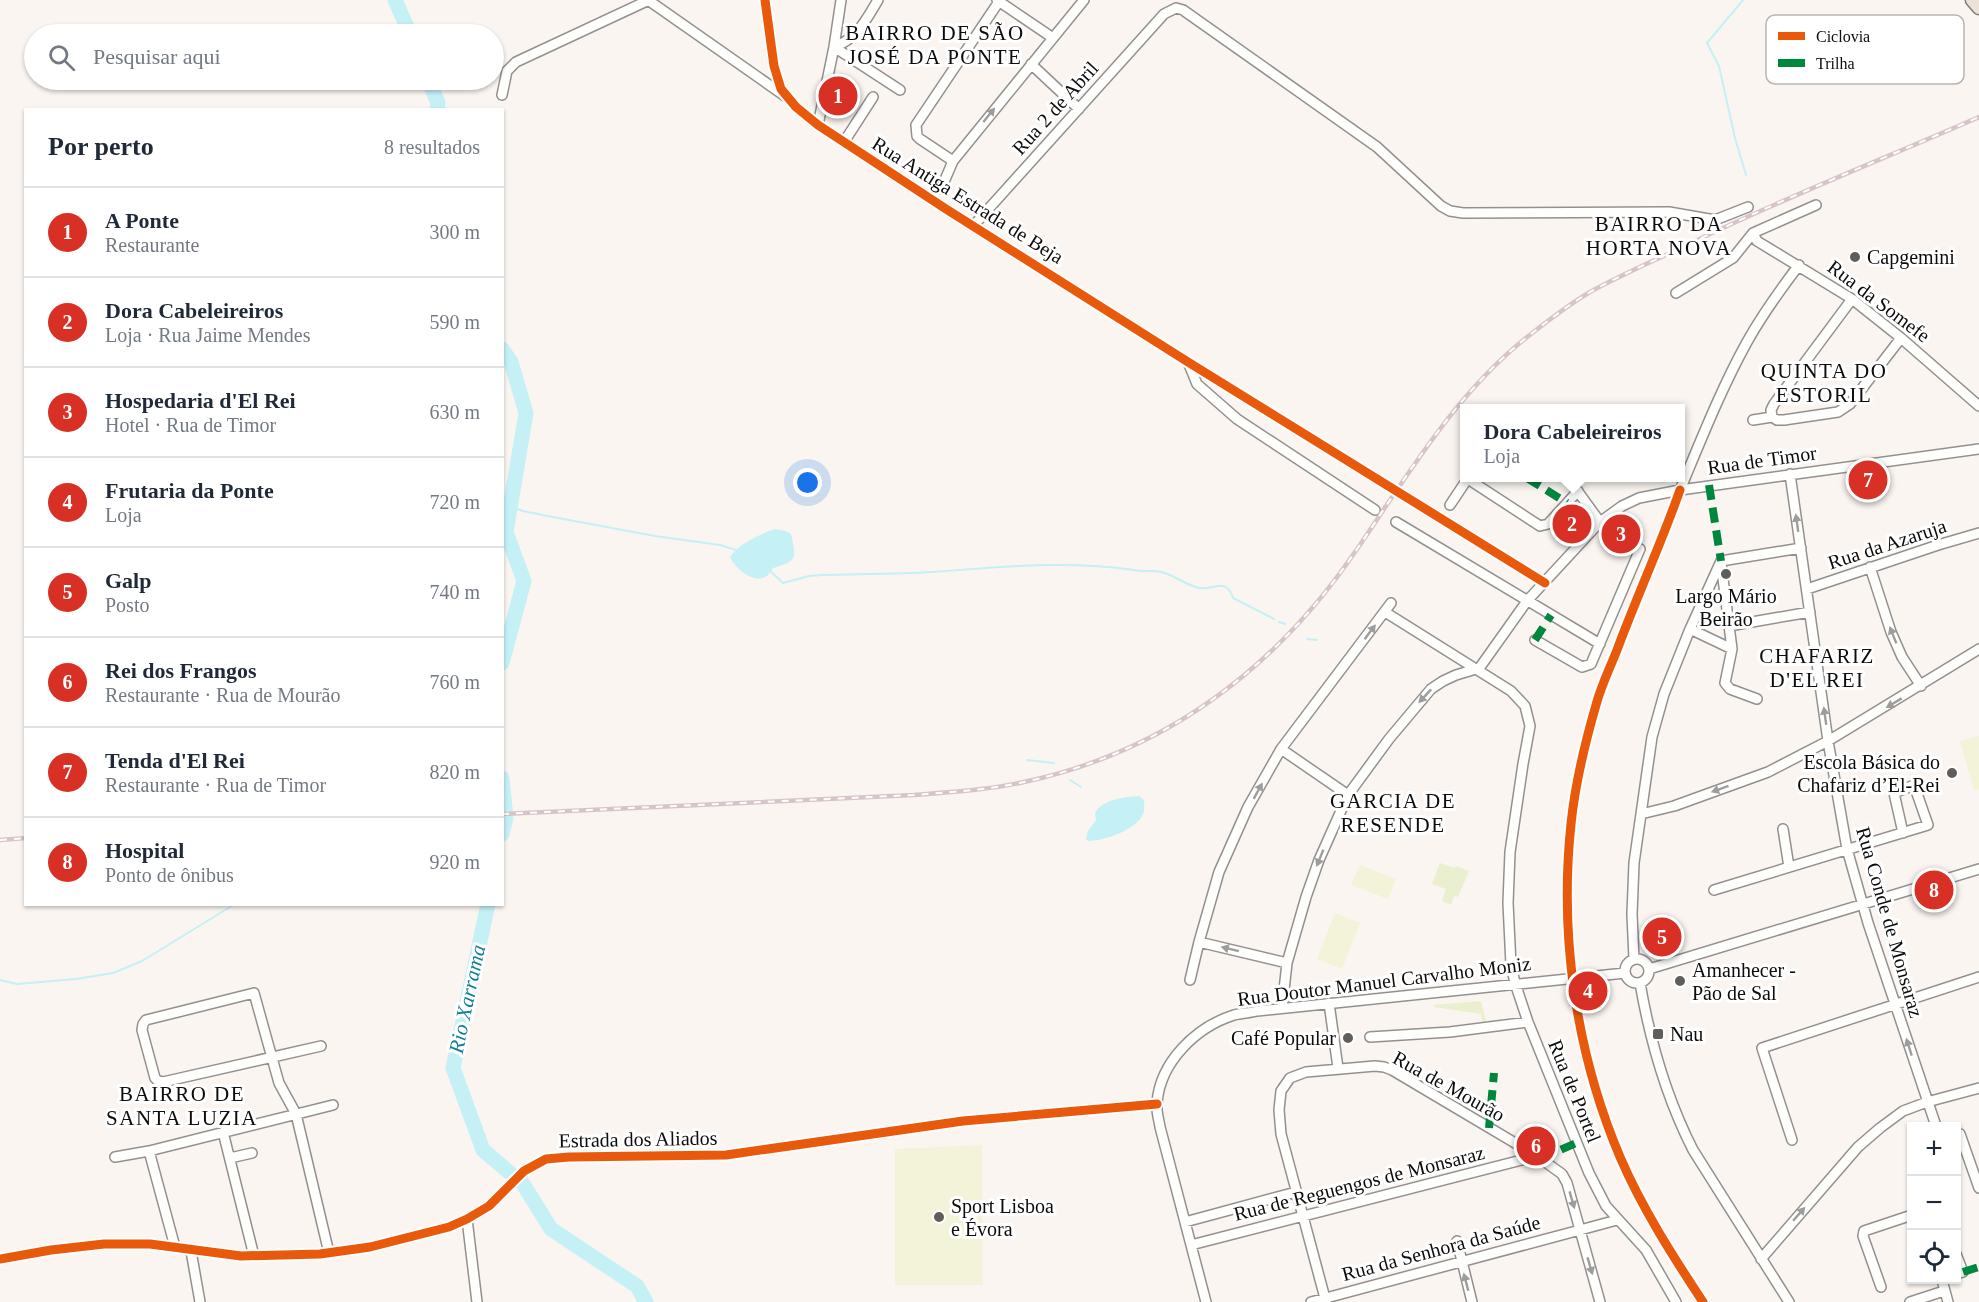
<!DOCTYPE html>
<html lang="pt">
<head>
<meta charset="utf-8">
<style>
  :root { --surface:#fff; --page:#f6f6f7; --text:#1f2937; --muted:#747a83; --line:#e0e1e3; --accent:#d93025 }
  body { margin:0; font-family:"Times New Roman",serif; background:var(--page); color:var(--text) }
  .controls { position:absolute; right:18px; bottom:18px; display:grid; overflow:hidden; border-radius:0px; box-shadow:0 2px 4px #0004 }
  .controls button { width:54px; height:54px; display:grid; place-items:center; padding:0; border:0; border-bottom:2px solid var(--line); background:var(--surface); color:var(--text); font:30px sans-serif }
  .you { position:absolute; left:808px; top:483px; width:21px; height:21px; margin:-15px; border:4px solid #fff; border-radius:50%; background:#1a73e8; box-shadow:0 0 0 9px #1a73e833 }
  .badge { display:grid; place-items:center; width:39px; height:39px; border-radius:50%; background:var(--accent); color:#fff; font-size:20px; font-weight:700 }
  .pin { position:absolute; translate:-50% -50%; border:3px solid #fff; box-shadow:0 2px 6px #0006 }
  .popup { position:absolute; left:1460px; top:404px; width:225px; height:78px; box-sizing:border-box; display:grid; place-content:center; border-radius:0px; background:var(--surface); filter:drop-shadow(0 2px 4px #0005); font-size:20px; white-space:nowrap; color:var(--muted) }
  .popup b { font-size:22px; color:var(--text) }
  .popup::after { content:''; position:absolute; left:50%; top:100%; margin-left:-12px; border:12px solid transparent; border-top-color:var(--surface) }
  .list { margin:0; padding:0; list-style:none }
  h2 { display:flex; justify-content:space-between; align-items:center; height:78px; margin:0; padding:0 24px; font-size:26px }
  h2 small { font-size:20px; font-weight:400; color:var(--muted) }
  .list li { display:grid; grid-template-columns:39px 1fr auto; gap:18px; align-items:center; box-sizing:border-box; height:90px; padding:0 24px; border-top:2px solid var(--line) }
  .list b { display:block; font-size:22px; white-space:nowrap }
  .list p { margin:0; font-size:20px; white-space:nowrap; color:var(--muted) }
  .list em { font-size:20px; font-style:normal; color:var(--muted) }
  .icon { flex:none; width:33px; height:33px; fill:none; stroke:currentColor; stroke-width:2; stroke-linecap:round; stroke-linejoin:round }
  .map { position:relative; flex:none; width:1979px; height:1302px; overflow:hidden }
  .search { position:absolute; background:var(--surface); box-shadow:0 2px 4px #0004; left:24px; top:24px; width:480px; height:66px; display:flex; align-items:center; gap:15px; box-sizing:border-box; padding:0 21px; border-radius:33px; color:var(--muted); font-size:22px }
  .panel { position:absolute; background:var(--surface); box-shadow:0 2px 4px #0004; left:24px; top:108px; width:480px; height:798px; border-radius:0px }
  .map>svg:first-child { display:block }
</style>
</head>
<body>
<div class="map">
<svg width="1979" height="1302" viewBox="0 0 1979 1302">
  <rect width="100%" height="100%" fill="#faf5f0"/>
  <path fill="#eaefcf" d="M 1440,863 L 1454,868 L 1456,866 L 1469,871 L 1458,897 L 1454,896 L 1451,905 L 1442,901 L 1446,889 L 1432,884 Z
    M 1481,1001 L 1486,1021 L 1482,1022 L 1481,1014 L 1434,1007 L 1434,1005 Z"/>
  <path fill="#f3f3d9" d="M 1979,736 L 1979,789 L 1974,791 L 1960,741 Z
    M 1360,865 L 1396,879 L 1388,899 L 1351,885 Z
    M 1335,913 L 1360,923 L 1342,969 L 1317,959 Z
    M 982,1145 L 983,1285 L 895,1285 L 895,1149 Z"/>
  <path fill="#c5f0f6" d="M 775,529 L 786,531 L 791,534 C 796,558 798,561 773,568 C 771,571 769,574 767,576 C 754,585 735,568 730,557 C 737,545 762,533 775,529 Z
    M 1139,796 L 1144,800 C 1144,805 1145,810 1143,814 C 1137,830 1103,841 1088,841 L 1086,839 L 1088,831 L 1096,820 L 1095,813 C 1103,799 1125,797 1139,796 Z"/>
  <g fill="none" stroke-linecap="round" stroke-linejoin="round">
    <path stroke="#c5f0f6" stroke-width="2" d="M 1743,0 L 1707,43 L 1719,66 L 1735,138 L 1746,175
      M 511,501 C 516,514 531,511 542,515 L 655,536 L 720,545 L 736,550
      M 769,570 L 783,583 L 809,576 L 823,575 C 860,574 896,574 933,572 C 1000,567 1067,560 1134,570 C 1143,572 1152,570 1161,572 C 1175,575 1185,585 1199,588 C 1213,591 1226,576 1233,598 L 1274,619
      M 1279,622 L 1285,624
      M 1307,639 L 1317,640
      M 1027,760 L 1054,763
      M 1070,780 L 1081,787
      M 502,785 L 503,784
      M 0,980 L 17,984 L 29,983 L 76,979 L 113,973 L 142,961 L 235,904"/>
    <path stroke="#c5f0f6" stroke-width="15" d="M 395,0 L 410,34
      M 428,80 L 438,103 L 437,110
      M 502,349 L 511,362 L 526,413 L 506,532 L 524,581 L 502,663
      M 502,778 L 506,818 L 502,834
      M 488,904 L 453,1068 L 483,1150 L 523,1184 L 551,1229 L 637,1286 L 646,1302"/>
    <g stroke="#93918f" stroke-width="12">
      <path id="minor" d="M 648,0 L 785,96
        M 765,0 L 774,66 L 781,89 L 796,107 L 818,125 L 946,209 L 1188,362 L 1545,583
        M 997,0 L 1053,38
        M 834,47 L 900,90
        M 834,47 C 857,39 866,20 878,0
        M 1031,64 L 1079,109
        M 502,95 L 507,71 L 516,62 L 649,0
        M 818,125 L 834,47 L 841,0
        M 844,142 L 873,97
        M 953,161 L 920,139 L 917,136 L 916,125 L 1000,0
        M 941,189 L 953,161 L 1084,0
        M 974,225 L 1164,14 L 1176,8 L 1183,10 L 1377,147 L 1441,206 L 1450,211 L 1463,213 L 1669,212 L 1715,220 L 1748,207
        M 1753,233 L 1757,241 L 1852,299 L 1901,338 L 1979,406
        M 1676,293 L 1733,258 L 1753,233 L 1816,205
        M 1188,362 L 1197,384 L 1237,419 L 1375,510
        M 1772,417 L 1771,410 L 1774,404 L 1852,299
        M 1753,420 L 1772,417 L 1777,420 L 1784,420 L 1838,412 L 1850,404 L 1901,338
        M 1790,474 L 1828,741 L 1847,849 L 1868,923 L 1936,1126
        M 1568,478 L 1600,522
        M 1468,479 L 1540,526 L 1548,524 L 1578,491
        M 1680,490 C 1701,440 1721,389 1747,342 C 1762,315 1780,290 1799,265
        M 1450,505 L 1468,478
        M 1396,522 L 1600,644
        M 1721,561 L 1801,548
        M 1721,563 L 1732,649 L 1725,683 L 1730,689 L 1757,699
        M 1870,567 L 1891,632 L 1902,657 L 1921,686
        M 1807,589 L 1938,545 L 1979,533
        M 1385,612 L 1511,691 L 1525,706 L 1530,726 L 1523,764 L 1510,852 L 1508,903 L 1511,965 L 1515,983 L 1528,1022 L 1589,1173 L 1606,1206 L 1646,1250 L 1676,1302
        M 1729,626 L 1810,612
        M 1690,629 L 1732,649
        M 1535,640 L 1582,667 L 1591,664 L 1640,549
        M 1478,670 L 1527,601 L 1600,522 L 1622,506 L 1639,498 L 1680,490 L 1979,449
        M 1281,749 L 1348,795
        M 1641,814 L 1674,806 L 1768,772 L 1828,741 L 1979,649
        M 1783,829 L 1789,867
        M 1714,890 L 1928,825 L 1914,785 L 1894,793 L 1903,833
        M1625 971a12 12 0 1 1 24 0a12 12 0 1 1-24 0Z
        M 1634,959 L 1632,914 L 1634,863 L 1652,737 L 1664,694 L 1690,629 L 1721,561
        M 1287,963 L 1199,942 L 1219,872 L 1248,807 L 1281,749 L 1391,603
        M 1649,969 L 1979,869
        M 1190,980 L 1199,942
        M 1640,983 C 1650,1041 1666,1097 1693,1150 L 1789,1302
        M 1329,1003 L 1338,1068
        M 1282,1008 L 1287,963 L 1306,897 L 1319,860 L 1348,795 L 1389,739 L 1431,689 L 1443,681 L 1456,675 L 1476,669
        M 1370,1037 L 1450,1032 L 1528,1022
        M 321,1046 L 163,1082 L 158,1081 L 155,1078 L 142,1030 L 143,1024 L 146,1020 L 254,993 L 279,1083 L 296,1114 L 329,1253
        M 223,1132 L 254,1256
        M 1956,1135 L 1960,1134 L 1979,1188
        M 1792,1140 L 1762,1048 L 1979,977
        M 149,1151 L 175,1247
        M 115,1157 L 149,1151 L 333,1105
        M 230,1158 L 252,1153
        M 467,1219 L 477,1302
        M 1185,1222 L 1296,1192
        M 1457,1241 L 1472,1302
        M 1191,1245 L 1537,1156
        M 191,1251 L 200,1302
        M 1956,1254 L 1963,1272 L 1956,1274
        M 0,1259 L 51,1250 L 104,1244 L 150,1244 L 241,1256 L 320,1254 L 370,1247 L 449,1227 L 467,1219 L 489,1206 L 524,1171 L 546,1159 L 569,1157 L 726,1155 L 963,1121 L 1157,1104
        M 1761,1259 L 1858,1147 L 1880,1128 L 1903,1111 L 1927,1102 L 1979,1088
        M 1942,1280 L 1948,1302
        M 1881,1287 L 1863,1236 L 1864,1231 L 1912,1215
        M 1206,1302 L 1160,1127 C 1159,1120 1156,1111 1157,1103 C 1160,1062 1196,1027 1234,1015 C 1241,1013 1250,1013 1257,1011 L 1625,973
        M 1311,1302 L 1580,1230 L 1600,1302
        M 1326,1302 L 1281,1134 L 1279,1110 L 1281,1091 L 1290,1078 L 1306,1072 L 1375,1066 L 1384,1067 L 1392,1070 L 1537,1156 L 1562,1174 L 1567,1183 L 1580,1230 L 1617,1220
        M 1910,1302 L 1944,1291"/>
    </g>
    <g stroke="#807e7c" stroke-width="15">
      <path id="major" d="M 1972,0 L 1979,8"/>
    </g>
    <use href="#minor" stroke="#fefefd" stroke-width="9"/>
    <use href="#major" stroke="#ece2d7" stroke-width="12"/>
    <g stroke="#d7c4c8" stroke-width="4.5">
      <path id="rail" d="M 502,814 L 914,795 C 951,792 988,790 1024,782 C 1165,752 1275,669 1355,552 C 1408,475 1456,392 1531,334 C 1550,319 1570,304 1590,292 C 1621,275 1653,261 1685,246 C 1781,199 1881,160 1979,117
        M 0,840 L 26,838"/>
    </g>
    <use href="#rail" stroke="#fff" stroke-width="2" stroke-dasharray="7" stroke-linecap="butt"/>
    <path stroke="#00873e" stroke-width="8" stroke-dasharray="15 8" stroke-linecap="butt" d="M 1527,478 L 1567,503
      M 1709,485 L 1721,561
      M 1535,640 L 1551,615
      M 1489,1128 L 1494,1073
      M 1540,1159 L 1576,1143
      M 1963,1272 L 1979,1267"/>
    <g stroke="#fff" stroke-width="13">
      <path id="cycleway" d="M 765,0 L 774,66 L 781,89 L 796,107 L 818,125 L 946,209 L 1188,362 L 1545,583
        M 1680,490 C 1661,544 1637,596 1617,650 C 1610,668 1601,686 1596,705 C 1585,743 1575,784 1571,824 C 1559,936 1576,1053 1620,1157 C 1642,1208 1672,1255 1703,1302
        M 0,1259 L 51,1250 L 104,1244 L 150,1244 L 241,1256 L 320,1254 L 370,1247 L 449,1227 L 467,1219 L 489,1206 L 524,1171 L 546,1159 L 569,1157 L 726,1155 L 963,1121 L 1157,1104"/>
    </g>
    <use href="#cycleway" stroke="#e8590c" stroke-width="9"/>
  </g>
  <defs><path id="oneway-solid" d="M-6-.8H1V-3.2L6.5 0L1 3.2V.8H-6Z" transform="scale(1.5)"/></defs>
  <g fill="#9d9d9d">
    <use href="#oneway-solid" transform="translate(989 115) rotate(-51)"/>
    <use href="#oneway-solid" transform="translate(1797 523) rotate(-98)"/>
    <use href="#oneway-solid" transform="translate(1370 632) rotate(-53)"/>
    <use href="#oneway-solid" transform="translate(1893 635) rotate(-112)"/>
    <use href="#oneway-solid" transform="translate(1425 696) rotate(133)"/>
    <use href="#oneway-solid" transform="translate(1894 703) rotate(149)"/>
    <use href="#oneway-solid" transform="translate(1825 716) rotate(-98)"/>
    <use href="#oneway-solid" transform="translate(1720 789) rotate(160)"/>
    <use href="#oneway-solid" transform="translate(1258 791) rotate(-61)"/>
    <use href="#oneway-solid" transform="translate(1320 858) rotate(112)"/>
    <use href="#oneway-solid" transform="translate(1230 949) rotate(-166)"/>
    <use href="#oneway-solid" transform="translate(1909 1047) rotate(-108)"/>
    <use href="#oneway-solid" transform="translate(1572 1200) rotate(74)"/>
    <use href="#oneway-solid" transform="translate(1799 1214) rotate(-49)"/>
    <use href="#oneway-solid" transform="translate(1590 1266) rotate(74)"/>
    <use href="#oneway-solid" transform="translate(1466 1282) rotate(-105)"/>
  </g>
  <g fill="#5f5e5c" stroke="#fff" stroke-width="2">
    <circle cx="1855" cy="257" r="6"/>
    <circle cx="1726" cy="574" r="6"/>
    <circle cx="1952" cy="773" r="6"/>
    <circle cx="1680" cy="981" r="6"/>
    <rect x="1652" y="1028" width="12" height="12" rx="3"/>
    <circle cx="1348" cy="1038" r="6"/>
    <circle cx="939" cy="1217" r="6"/>
  </g>
  <g text-anchor="middle" stroke-width="6" stroke-linejoin="round" paint-order="stroke">
    <g font-size="20" fill="#0c0c0c" stroke="#fff">
      <text transform="translate(1055 108) rotate(-48)" y="7">Rua 2 de Abril</text>
      <text transform="translate(968 200) rotate(32)" y="7">Rua Antiga Estrada de Beja</text>
      <text transform="translate(1879 301) rotate(37)" y="7">Rua da Somefe</text>
      <text transform="translate(1762 460) rotate(-8)" y="7">Rua de Timor</text>
      <text transform="translate(1887 544) rotate(-18)" y="7">Rua da Azaruja</text>
      <text transform="translate(1890 922) rotate(74)" y="7">Rua Conde de Monsaraz</text>
      <text transform="translate(1384 981) rotate(-7)" y="7">Rua Doutor Manuel Carvalho Moniz</text>
      <text transform="translate(1449 1086) rotate(29)" y="7">Rua de Mourão</text>
      <text transform="translate(1575 1091) rotate(68)" y="7">Rua de Portel</text>
      <text transform="translate(638 1139) rotate(-1)" y="7">Estrada dos Aliados</text>
      <text transform="translate(1359 1183) rotate(-14)" y="7">Rua de Reguengos de Monsaraz</text>
      <text transform="translate(1441 1248) rotate(-15)" y="7">Rua da Senhora da Saúde</text>
    </g>
    <g font-size="20" fill="#0c0c0c" stroke="#fff" text-anchor="start">
      <text x="1867" y="264">Capgemini</text>
      <text x="1726" y="603" text-anchor="middle">Largo Mário<tspan x="1726" dy="23">Beirão</tspan></text>
      <text x="1940" y="769" text-anchor="end">Escola Básica do<tspan x="1940" dy="23">Chafariz d’El-Rei</tspan></text>
      <text x="1692" y="977">Amanhecer -<tspan x="1692" dy="23">Pão de Sal</tspan></text>
      <text x="1670" y="1041">Nau</text>
      <text x="1336" y="1045" text-anchor="end">Café Popular</text>
      <text x="951" y="1213">Sport Lisboa<tspan x="951" dy="23">e Évora</tspan></text>
    </g>
    <g font-size="21" letter-spacing="1.5" fill="#0c0c0c" stroke="#fff">
      <text x="935" y="40">BAIRRO DE SÃO<tspan x="935" dy="24">JOSÉ DA PONTE</tspan></text>
      <text x="1659" y="231">BAIRRO DA<tspan x="1659" dy="24">HORTA NOVA</tspan></text>
      <text x="1824" y="378">QUINTA DO<tspan x="1824" dy="24">ESTORIL</tspan></text>
      <text x="1817" y="663">CHAFARIZ<tspan x="1817" dy="24">D'EL REI</tspan></text>
      <text x="1393" y="808">GARCIA DE<tspan x="1393" dy="24">RESENDE</tspan></text>
      <text x="182" y="1101">BAIRRO DE<tspan x="182" dy="24">SANTA LUZIA</tspan></text>
    </g>
    <g font-size="21" font-style="italic" fill="#117f9b" stroke="#fff">
      <text transform="translate(467 999) rotate(-78)" y="7">Rio Xarrama</text>
    </g>
  </g>
  <rect x="1766" y="15" width="198" height="69" rx="9" fill="#fff" stroke="#b6b6b6" stroke-width="1.5"/>
  <rect x="1778" y="32" width="27" height="8" fill="#e8590c"/>
  <rect x="1778" y="59" width="27" height="8" fill="#00873e"/>
  <g font-size="16" fill="#0c0c0c">
    <text x="1816" y="42">Ciclovia</text>
    <text x="1816" y="69">Trilha</text>
  </g>
</svg>
<div class="controls">
<button>+</button>
<button>−</button>
<button><svg class="icon" aria-label="locate" viewBox="0 0 24 24"><circle cx="12" cy="12" r="6"/><path d="M12 2v4M12 18v4M2 12h4M18 12h4"/></svg></button>
</div>
<div class="you"></div>
<div class="pin badge" style="left:838px;top:96px">1</div>
<div class="pin badge" style="left:1572px;top:524px">2</div>
<div class="popup"><b>Dora Cabeleireiros</b>Loja</div>
<div class="pin badge" style="left:1621px;top:534px">3</div>
<div class="pin badge" style="left:1588px;top:991px">4</div>
<div class="pin badge" style="left:1662px;top:937px">5</div>
<div class="pin badge" style="left:1536px;top:1146px">6</div>
<div class="pin badge" style="left:1868px;top:480px">7</div>
<div class="pin badge" style="left:1934px;top:890px">8</div>
<div class="search"><svg class="icon" aria-label="search" viewBox="0 0 24 24"><circle cx="10" cy="10" r="6"/><path d="M15 15l6 6"/></svg>Pesquisar aqui</div>
<section class="panel">
<h2>Por perto<small>8 resultados</small></h2>
<ul class="list">
<li><span class="badge">1</span><div><b>A Ponte</b><p>Restaurante</p></div><em>300 m</em></li>
<li><span class="badge">2</span><div><b>Dora Cabeleireiros</b><p>Loja · Rua Jaime Mendes</p></div><em>590 m</em></li>
<li><span class="badge">3</span><div><b>Hospedaria d'El Rei</b><p>Hotel · Rua de Timor</p></div><em>630 m</em></li>
<li><span class="badge">4</span><div><b>Frutaria da Ponte</b><p>Loja</p></div><em>720 m</em></li>
<li><span class="badge">5</span><div><b>Galp</b><p>Posto</p></div><em>740 m</em></li>
<li><span class="badge">6</span><div><b>Rei dos Frangos</b><p>Restaurante · Rua de Mourão</p></div><em>760 m</em></li>
<li><span class="badge">7</span><div><b>Tenda d'El Rei</b><p>Restaurante · Rua de Timor</p></div><em>820 m</em></li>
<li><span class="badge">8</span><div><b>Hospital</b><p>Ponto de ônibus</p></div><em>920 m</em></li>
</ul>
</section>
</div>
</body>
</html>
